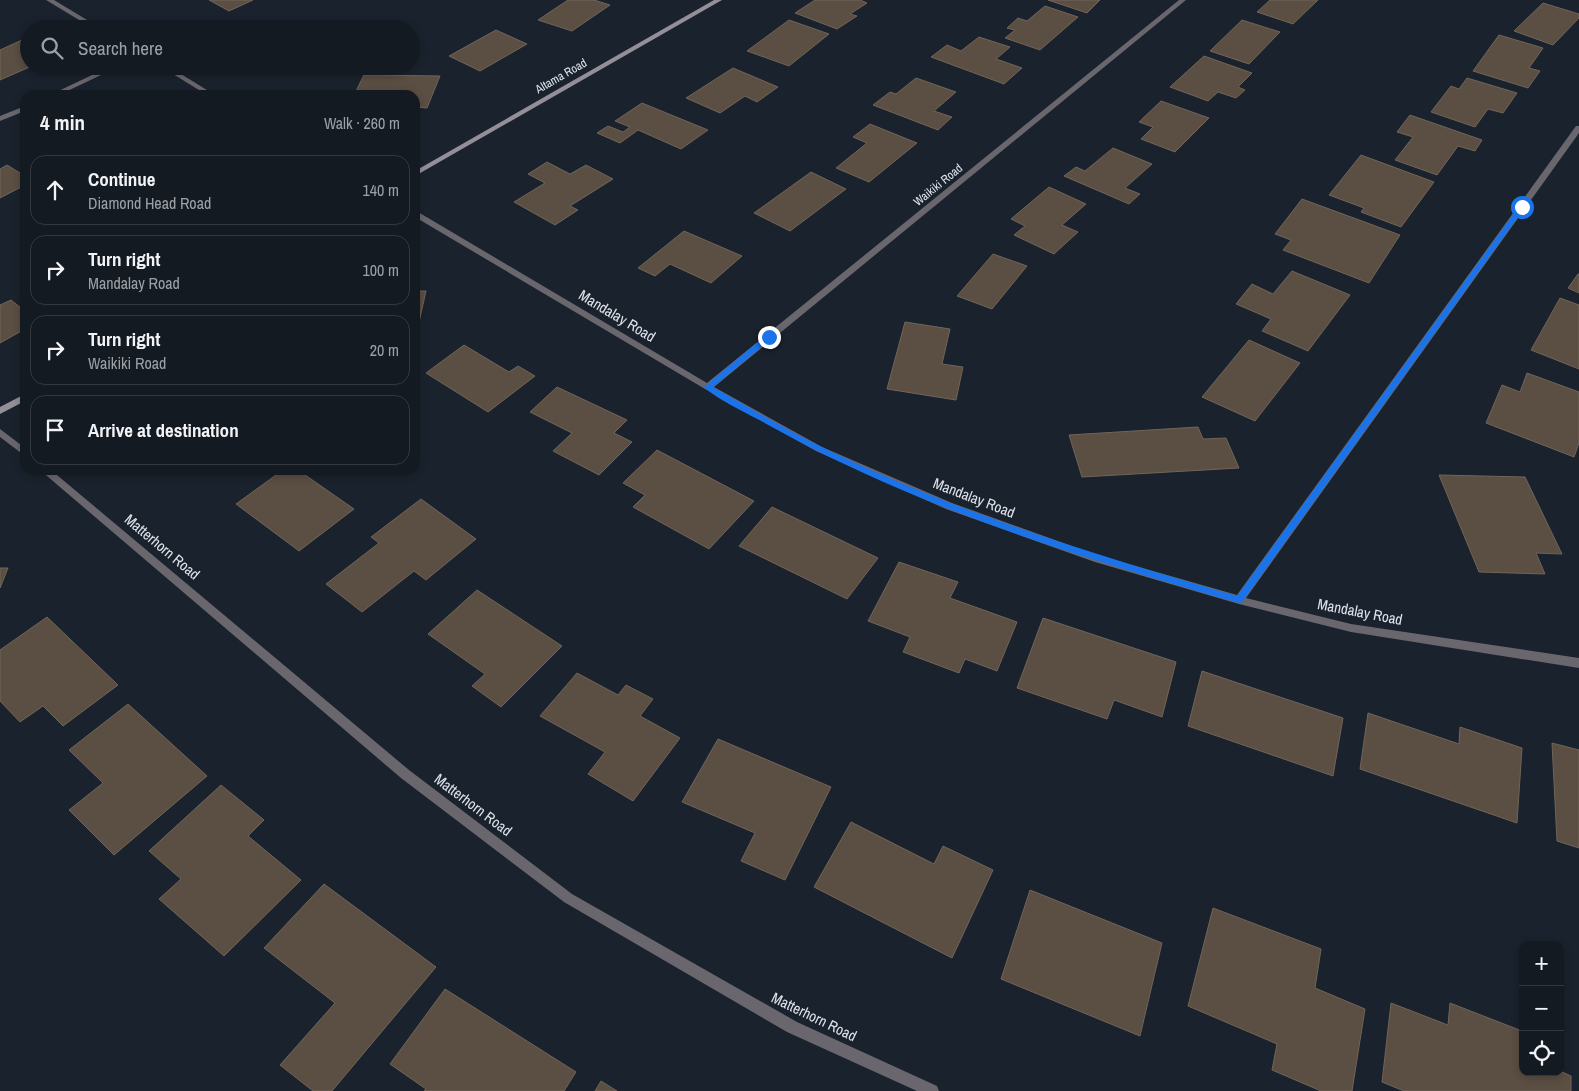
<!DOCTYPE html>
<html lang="en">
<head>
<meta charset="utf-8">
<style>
  :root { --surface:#141a22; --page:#1d232a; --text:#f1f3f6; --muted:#9da1a5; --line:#333840 }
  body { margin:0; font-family:"Archivo Narrow",sans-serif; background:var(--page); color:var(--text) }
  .controls { position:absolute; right:15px; bottom:15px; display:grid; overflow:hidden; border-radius:10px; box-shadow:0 2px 8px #0003 }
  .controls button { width:45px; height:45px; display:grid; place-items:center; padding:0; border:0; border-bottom:1px solid var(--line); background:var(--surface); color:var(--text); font:25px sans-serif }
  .stop { position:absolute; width:15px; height:15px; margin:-11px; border:4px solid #1a73e8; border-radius:50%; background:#fff }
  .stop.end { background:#1a73e8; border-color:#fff; box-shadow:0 1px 5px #0008 }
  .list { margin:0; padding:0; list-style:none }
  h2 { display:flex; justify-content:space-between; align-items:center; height:65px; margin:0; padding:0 20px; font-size:21px }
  h2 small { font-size:16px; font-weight:400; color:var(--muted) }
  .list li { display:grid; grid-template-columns:32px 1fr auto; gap:15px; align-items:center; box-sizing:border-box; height:70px; margin:0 10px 10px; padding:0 10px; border:1px solid var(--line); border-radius:15px }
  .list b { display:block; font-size:19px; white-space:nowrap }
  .list p { margin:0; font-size:16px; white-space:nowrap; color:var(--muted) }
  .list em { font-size:16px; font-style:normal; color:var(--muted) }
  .icon { flex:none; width:28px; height:28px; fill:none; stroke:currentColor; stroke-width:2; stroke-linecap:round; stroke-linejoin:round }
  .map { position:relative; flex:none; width:1579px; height:1091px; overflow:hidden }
  .search { position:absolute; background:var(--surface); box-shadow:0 2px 8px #0003; left:20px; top:20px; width:400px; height:55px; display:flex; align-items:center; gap:12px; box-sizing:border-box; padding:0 18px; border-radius:28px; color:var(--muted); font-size:19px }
  .panel { position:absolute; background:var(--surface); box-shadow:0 2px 8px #0003; left:20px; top:90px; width:400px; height:385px; border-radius:15px }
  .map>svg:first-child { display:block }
</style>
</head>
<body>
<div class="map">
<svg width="1579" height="1091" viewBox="0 0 1579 1091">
  <rect width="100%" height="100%" fill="#1a222d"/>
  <path fill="#5b4e43" stroke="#726458" d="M 209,0 L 253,0 L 229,11 Z
    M 568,0 L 594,0 L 610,5 L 572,31 L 538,20 Z
    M 815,0 L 860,0 L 867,3 L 850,14 L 857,16 L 837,29 L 795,13 Z
    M 1048,0 L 1100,0 L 1087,13 Z
    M 1270,0 L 1318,0 L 1293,24 L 1257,12 Z
    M 1543,3 L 1579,14 L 1579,18 L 1553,45 L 1514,31 Z
    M 1045,6 L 1078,17 L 1040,50 L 1005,38 L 1015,30 L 1007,28 L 1018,18 L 1027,21 Z
    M 789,20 L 829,34 L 789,66 L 747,51 Z
    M 1242,20 L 1280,32 L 1249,64 L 1210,51 Z
    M 496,30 L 527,44 L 480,71 L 449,56 Z
    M 1499,35 L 1543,48 L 1529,68 L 1540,71 L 1528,88 L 1473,71 Z
    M 979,37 L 1010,47 L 996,59 L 1022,68 L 1004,84 L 931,57 L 947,45 L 961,51 Z
    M 22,40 L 29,44 L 29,66 L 32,66 L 0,80 L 0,50 Z
    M 1204,56 L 1252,73 L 1238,87 L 1245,90 L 1236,98 L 1218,92 L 1208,101 L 1170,87 Z
    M 733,68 L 778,87 L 757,102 L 745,96 L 720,113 L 686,98 Z
    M 364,75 L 440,76 L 427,108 L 415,107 L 415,95 L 354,95 Z
    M 916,78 L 956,92 L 934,111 L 952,117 L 938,130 L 873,105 L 890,92 L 896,94 Z
    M 1467,78 L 1517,93 L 1503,113 L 1488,109 L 1475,127 L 1431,112 L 1451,86 L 1459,89 Z
    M 1161,101 L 1209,118 L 1175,152 L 1141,139 L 1153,127 L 1139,122 Z
    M 642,103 L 708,130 L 681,149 L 638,130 L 620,143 L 597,133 L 608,126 L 623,132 L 630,127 L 615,121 Z
    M 1410,115 L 1482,140 L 1475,151 L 1458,146 L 1437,175 L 1395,160 L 1413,137 L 1397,132 Z
    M 870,124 L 917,143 L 869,182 L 836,168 L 867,143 L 853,137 Z
    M 1113,148 L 1152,164 L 1125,188 L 1140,194 L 1129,204 L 1064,176 L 1076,167 L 1085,171 Z
    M 1361,155 L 1434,182 L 1401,227 L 1361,212 L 1364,208 L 1329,195 Z
    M 547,162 L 570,174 L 586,165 L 613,179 L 570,206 L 578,210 L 555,225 L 514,202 L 545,183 L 528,174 Z
    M 7,165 L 25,176 L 25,185 L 0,198 L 0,169 Z
    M 811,172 L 846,189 L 790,231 L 754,213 Z
    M 1049,187 L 1086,204 L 1062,225 L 1078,232 L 1054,254 L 1014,235 L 1025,226 L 1011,219 Z
    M 1302,199 L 1400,235 L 1369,283 L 1283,250 L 1291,240 L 1275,234 Z
    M 684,231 L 742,256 L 711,283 L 670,264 L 655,276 L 638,268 Z
    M 993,254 L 1027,266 L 992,309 L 957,296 Z
    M 1292,271 L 1350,295 L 1308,351 L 1262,331 L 1271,319 L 1236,304 L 1252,284 L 1273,294 Z
    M 1578,274 L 1579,274 L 1579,293 L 1568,288 Z
    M 415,291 L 426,291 L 415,340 Z
    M 1560,298 L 1579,305 L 1579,369 L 1531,350 Z
    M 11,300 L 25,311 L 25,329 L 0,343 L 0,305 Z
    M 905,322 L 950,329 L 942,364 L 963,367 L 956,400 L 887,389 Z
    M 1249,340 L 1300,363 L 1255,421 L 1202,397 Z
    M 464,345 L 509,372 L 518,366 L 535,376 L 488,412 L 426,373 Z
    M 1527,373 L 1579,392 L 1579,443 L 1574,457 L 1486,423 L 1502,385 L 1520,392 Z
    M 557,387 L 627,420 L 614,433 L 632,442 L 599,475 L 553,451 L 572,433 L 530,412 Z
    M 1198,427 L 1203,439 L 1226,438 L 1239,468 L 1082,477 L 1069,435 Z
    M 657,450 L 754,501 L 709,549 L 633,507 L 645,495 L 623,483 Z
    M 283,470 L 298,470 L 354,509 L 299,551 L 236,504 Z
    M 1439,475 L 1525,477 L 1562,554 L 1536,553 L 1545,574 L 1479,572 Z
    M 421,499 L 476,539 L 426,580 L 414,571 L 362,612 L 326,584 L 379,543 L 371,537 Z
    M 772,507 L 878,558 L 847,599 L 739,546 Z
    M 899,562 L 958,582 L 950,598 L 1017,622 L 997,671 L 965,659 L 959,673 L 903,652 L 910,637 L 868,621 Z
    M 0,568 L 8,568 L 0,588 Z
    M 477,590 L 562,646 L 501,707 L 472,686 L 485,674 L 428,634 Z
    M 47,617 L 118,685 L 63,726 L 43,706 L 20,722 L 0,701 L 0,650 Z
    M 1043,618 L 1176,662 L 1162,717 L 1114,700 L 1107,719 L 1017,688 Z
    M 1202,671 L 1343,718 L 1333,776 L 1188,726 Z
    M 577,673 L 618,695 L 626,685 L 653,699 L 640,716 L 680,738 L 633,801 L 588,774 L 605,752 L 540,716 Z
    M 128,704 L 207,776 L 114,855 L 69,810 L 103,783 L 69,750 Z
    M 1368,713 L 1459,744 L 1460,727 L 1522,748 L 1517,823 L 1360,769 Z
    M 718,739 L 831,787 L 785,880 L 741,861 L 755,833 L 682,802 Z
    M 1552,743 L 1579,750 L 1579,848 L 1557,841 Z
    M 221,785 L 264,820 L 248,836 L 301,880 L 224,956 L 159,899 L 181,879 L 149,851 Z
    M 851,822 L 934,864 L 943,846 L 993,870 L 952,958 L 814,887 Z
    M 324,884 L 436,967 L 332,1091 L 313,1091 L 280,1065 L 335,1003 L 264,948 Z
    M 1030,890 L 1162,943 L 1140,1036 L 1001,979 Z
    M 1213,908 L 1321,949 L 1315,988 L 1365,1009 L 1352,1091 L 1321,1091 L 1272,1070 L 1277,1044 L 1188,1006 Z
    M 445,989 L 576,1072 L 564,1091 L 424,1091 L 426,1089 L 390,1064 Z
    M 1391,1003 L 1448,1025 L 1450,1003 L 1522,1031 L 1521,1056 L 1523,1056 L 1523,1072 L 1560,1071 L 1571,1076 L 1571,1091 L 1404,1091 L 1382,1082 Z
    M 601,1081 L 617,1091 L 595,1091 Z"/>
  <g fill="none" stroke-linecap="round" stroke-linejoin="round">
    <path fill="#6a666d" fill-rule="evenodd" d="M 46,0 L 54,0 L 102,29 L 94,29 Z
      M 1179,0 L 1186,0 L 714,387 L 822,447 L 952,503 L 1097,555 L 1237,595 L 1576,126 L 1579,126 L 1579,133 L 1246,598 L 1351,624 L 1579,658 L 1579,668 L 1351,632 L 1239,604 L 1095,562 L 946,509 L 816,451 L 705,389 L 415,217 L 415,212 L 418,212 L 707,383 Z
      M 111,66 L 120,66 L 59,95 L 50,95 Z
      M 160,66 L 168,66 L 215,95 L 207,95 Z
      M 25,106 L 25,111 L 0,121 L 0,116 Z
      M 0,429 L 25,448 L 25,456 L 0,437 Z
      M 40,470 L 51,470 L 409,770 L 572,894 L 797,1022 L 937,1086 L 939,1091 L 917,1091 L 787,1032 L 564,902 L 401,778 Z"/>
    <path fill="#938e98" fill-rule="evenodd" d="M 714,0 L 722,0 L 415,176 L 415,171 Z
      M 25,394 L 25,401 L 0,414 L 0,407 Z"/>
  </g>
  <path fill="#1a73e8" d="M 1520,205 L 1525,207 L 1242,602 L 1239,603 C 1079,557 918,508 772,427 C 755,417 717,400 704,387 L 766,335 L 771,335 L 771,339 L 713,387 C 749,407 784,429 822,447 C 954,512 1096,555 1237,596 Z"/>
  <g text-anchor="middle" stroke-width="4" stroke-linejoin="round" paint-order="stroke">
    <g font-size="12" fill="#dee3eb" stroke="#1a222d">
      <text transform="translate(561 76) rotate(-30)" y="4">Altama Road</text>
      <text transform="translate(938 185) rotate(-39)" y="4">Waikiki Road</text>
    </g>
    <g font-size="15" fill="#dee3eb" stroke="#1a222d">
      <text transform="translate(617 316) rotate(31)" y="5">Mandalay Road</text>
      <text transform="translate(974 498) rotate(21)" y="5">Mandalay Road</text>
      <text transform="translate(162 547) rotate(40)" y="5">Matterhorn Road</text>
      <text transform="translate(1360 612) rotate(11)" y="5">Mandalay Road</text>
      <text transform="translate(473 805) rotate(37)" y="5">Matterhorn Road</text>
      <text transform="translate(814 1017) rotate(26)" y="5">Matterhorn Road</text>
    </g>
  </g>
</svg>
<div class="controls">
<button>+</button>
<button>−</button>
<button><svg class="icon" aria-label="locate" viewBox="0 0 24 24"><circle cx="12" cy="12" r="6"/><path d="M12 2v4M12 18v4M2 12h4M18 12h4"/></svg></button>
</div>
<div class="stop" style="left:1522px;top:207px"></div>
<div class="stop end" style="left:769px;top:337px"></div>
<div class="search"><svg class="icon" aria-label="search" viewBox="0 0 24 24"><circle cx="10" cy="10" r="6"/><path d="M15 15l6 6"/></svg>Search here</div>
<section class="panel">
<h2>4 min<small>Walk · 260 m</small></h2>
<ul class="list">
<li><svg class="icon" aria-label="ahead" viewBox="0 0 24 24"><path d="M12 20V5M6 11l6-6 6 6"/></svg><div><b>Continue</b><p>Diamond Head Road</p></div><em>140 m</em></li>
<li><svg class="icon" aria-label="right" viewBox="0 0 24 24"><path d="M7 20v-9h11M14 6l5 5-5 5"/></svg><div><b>Turn right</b><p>Mandalay Road</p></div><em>100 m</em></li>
<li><svg class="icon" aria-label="right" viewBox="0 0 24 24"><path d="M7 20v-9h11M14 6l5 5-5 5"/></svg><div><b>Turn right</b><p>Waikiki Road</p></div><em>20 m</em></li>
<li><svg class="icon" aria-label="arrive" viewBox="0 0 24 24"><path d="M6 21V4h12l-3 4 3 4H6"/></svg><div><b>Arrive at destination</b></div></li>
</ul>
</section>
</div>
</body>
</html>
